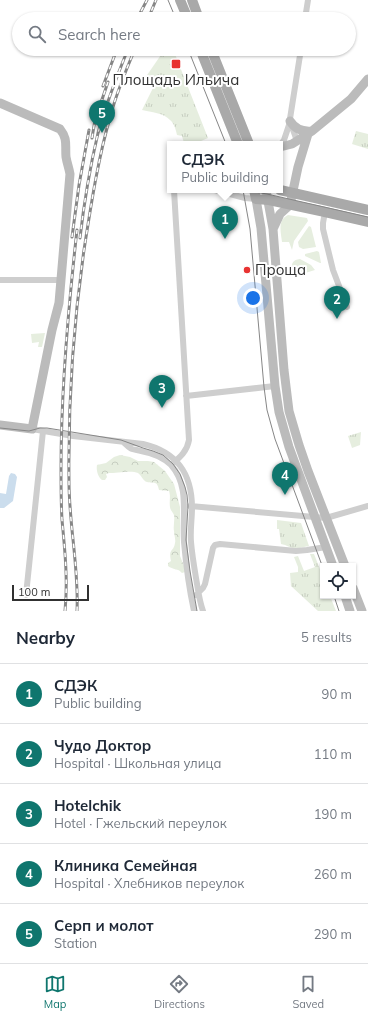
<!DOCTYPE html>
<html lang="en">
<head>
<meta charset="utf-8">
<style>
  :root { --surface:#fff; --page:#f2f2f3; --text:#1f2937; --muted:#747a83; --line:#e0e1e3; --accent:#0f766e }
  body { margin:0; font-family:Mulish,sans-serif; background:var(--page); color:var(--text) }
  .controls { position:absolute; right:12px; bottom:12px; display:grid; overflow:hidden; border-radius:0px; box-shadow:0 1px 3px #0004 }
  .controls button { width:36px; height:36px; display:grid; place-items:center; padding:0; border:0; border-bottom:1px solid var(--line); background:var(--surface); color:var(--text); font:20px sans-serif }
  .scale { position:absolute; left:12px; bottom:10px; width:77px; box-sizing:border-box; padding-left:4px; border:2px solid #313131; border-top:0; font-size:11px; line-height:14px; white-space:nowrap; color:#313131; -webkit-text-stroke:3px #fff; paint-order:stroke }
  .you { position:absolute; left:253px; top:298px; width:14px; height:14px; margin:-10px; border:3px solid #fff; border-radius:50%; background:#1a73e8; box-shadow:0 0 0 6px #1a73e833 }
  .badge { display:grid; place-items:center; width:26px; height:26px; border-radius:50%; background:var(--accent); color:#fff; font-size:13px; font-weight:700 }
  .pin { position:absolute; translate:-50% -33px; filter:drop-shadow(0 1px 2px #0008) }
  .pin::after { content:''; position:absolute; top:21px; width:14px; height:12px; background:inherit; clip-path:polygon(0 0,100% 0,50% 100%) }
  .popup { position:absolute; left:167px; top:141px; width:116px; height:52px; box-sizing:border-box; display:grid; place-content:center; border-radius:0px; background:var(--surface); filter:drop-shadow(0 1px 3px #0005); font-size:13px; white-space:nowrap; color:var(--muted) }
  .popup b { font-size:15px; color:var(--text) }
  .popup::after { content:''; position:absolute; left:50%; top:100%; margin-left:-8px; border:8px solid transparent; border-top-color:var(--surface) }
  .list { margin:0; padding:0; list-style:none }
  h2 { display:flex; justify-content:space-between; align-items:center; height:52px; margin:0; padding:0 16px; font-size:17px }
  h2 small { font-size:13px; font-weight:400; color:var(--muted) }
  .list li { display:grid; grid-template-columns:26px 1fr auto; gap:12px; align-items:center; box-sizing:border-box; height:60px; padding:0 16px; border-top:1px solid var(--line) }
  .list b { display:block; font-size:15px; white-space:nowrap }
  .list p { margin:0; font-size:13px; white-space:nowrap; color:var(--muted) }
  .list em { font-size:13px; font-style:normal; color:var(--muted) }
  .icon { flex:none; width:22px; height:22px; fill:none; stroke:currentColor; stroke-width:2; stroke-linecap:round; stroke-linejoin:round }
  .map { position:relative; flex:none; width:368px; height:611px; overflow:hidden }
  .search { position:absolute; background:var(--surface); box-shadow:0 1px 3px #0004; left:12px; right:12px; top:12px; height:44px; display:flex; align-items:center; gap:10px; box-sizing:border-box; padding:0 14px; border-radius:22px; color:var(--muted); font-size:15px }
  .sheet { height:352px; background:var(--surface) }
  nav { display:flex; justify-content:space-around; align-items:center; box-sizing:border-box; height:56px; border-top:1px solid var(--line); background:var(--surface); font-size:11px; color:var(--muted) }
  nav a { display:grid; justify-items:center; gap:2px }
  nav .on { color:var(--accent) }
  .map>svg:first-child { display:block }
</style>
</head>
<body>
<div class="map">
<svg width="368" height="611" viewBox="0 0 368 611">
  <defs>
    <pattern id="forest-crowns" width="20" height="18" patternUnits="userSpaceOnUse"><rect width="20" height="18" fill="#e6eedf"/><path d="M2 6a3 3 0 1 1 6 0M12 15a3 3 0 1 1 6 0" fill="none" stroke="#c6cdc0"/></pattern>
    <pattern id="park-tufts" width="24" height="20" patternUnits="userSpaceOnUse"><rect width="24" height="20" fill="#e6eedf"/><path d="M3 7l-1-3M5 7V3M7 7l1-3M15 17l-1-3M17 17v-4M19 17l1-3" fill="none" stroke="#c6cdc0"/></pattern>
  </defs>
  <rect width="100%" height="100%" fill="#fff"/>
  <path fill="#e6eedf" d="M 288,215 L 307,218 L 308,221 L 294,241 L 292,250 L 289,242 L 282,242 C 281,233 277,220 288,215 Z
    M 309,226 L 311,227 L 316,247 L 303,249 L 299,247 L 298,242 Z
    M 317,251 L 319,252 L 321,263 L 320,263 L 305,256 L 305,254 Z
    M 300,259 L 311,265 L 315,270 L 292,277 C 292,268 289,260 300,259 Z
    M 45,333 L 42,347 L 38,347 L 39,342 L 32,343 L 31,334 Z"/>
  <path fill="url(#forest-crowns)" d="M 120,455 L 130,457 L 138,461 L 148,461 L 154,462 L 165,471 L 174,484 L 180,507 L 180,556 L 184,566 L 185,572 L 182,573 C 178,568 173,570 168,566 L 168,563 L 171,561 C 168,548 174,552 175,543 C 176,540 174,535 174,531 C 173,526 175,520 174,515 C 173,512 170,510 170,507 C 169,501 171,497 169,491 L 159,490 C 157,480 154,484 147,482 C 143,481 142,476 138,473 C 132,470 116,473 109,473 L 106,474 L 107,477 L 105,480 L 102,480 C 98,477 96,470 97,465 L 106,463 L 114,457 Z"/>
  <path fill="url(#park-tufts)" d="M 165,49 L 173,49 L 208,138 C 200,141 193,146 184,143 L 182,136 L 177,135 C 176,130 174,123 170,120 C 164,113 151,112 142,110 L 154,86 L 143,81 Z
    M 356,131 L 368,134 L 368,149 L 352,144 Z
    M 361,432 L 360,445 L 352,448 L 348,436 Z
    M 277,520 L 301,523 L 309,546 L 294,549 L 285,545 L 281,544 L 279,529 L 277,529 Z
    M 310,554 L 314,554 L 323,577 L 323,596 L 330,596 L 336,611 L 318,611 L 291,586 L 290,573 L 298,572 L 298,567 L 294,557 L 298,556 L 304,571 L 315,567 Z"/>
  <path fill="#cbdded" d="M 11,473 L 15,474 L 17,477 L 13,501 L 4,508 L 0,508 L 0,493 L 6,494 L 9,476 Z"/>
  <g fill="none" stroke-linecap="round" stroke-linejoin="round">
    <path stroke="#cecece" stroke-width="6" d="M 305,19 L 308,0
      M 291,124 L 297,141
      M 280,145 L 284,140 L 289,125 L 301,49
      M 215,190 L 245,198 L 256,199
      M 325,212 L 323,223 L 323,229 L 333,270 L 347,307
      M 0,280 L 61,280
      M 186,396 L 275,386
      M 32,429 L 73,436 L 143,444 C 177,452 192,473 192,508 C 192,519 190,530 191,542 C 192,554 194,566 196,578 C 198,589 199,600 203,611
      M 123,442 C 126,444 129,448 132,449 C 135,450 139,450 141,451 C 152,453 163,457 171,465 C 190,486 182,516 184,542 C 186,565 189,588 194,611
      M 171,465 C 179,458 187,452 189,440 L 174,190
      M 190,506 L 326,518 L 368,506
      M 26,595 L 43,431
      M 196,595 L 203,588 L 205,584 L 213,548 L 215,545 L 220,544 L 296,551 L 307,550 L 326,547"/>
    <path stroke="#bbb" stroke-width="9" d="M 0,103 L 60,129 C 68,139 65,145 66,157 C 67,163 69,168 70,174 L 59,303 L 52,330 L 32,429 L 0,425
      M 290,121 C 295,129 302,132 312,131
      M 280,147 L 292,144 L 300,139 L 312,131 L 351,99 L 368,79
      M 266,190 L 273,229 L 284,370 L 289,411 L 299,445 L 308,471 L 345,566
      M 256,199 L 261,228 L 275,386 L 279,412 L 289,447 L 333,566
      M 273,229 L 280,214 L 290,205 L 298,167 L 308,134
      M 353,588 L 362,611
      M 345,596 L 350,611"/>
    <path stroke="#a9a9a9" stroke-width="10" d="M 180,0 L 188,19
      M 192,0 L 199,19
      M 200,49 L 238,144
      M 211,49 L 249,144
      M 254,190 L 256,199 L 269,200 L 325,212 L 368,222
      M 280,190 L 368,210"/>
    <path stroke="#868686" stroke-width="1" d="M 168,0 L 176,19
      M 188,49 L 226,144
      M 241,190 L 267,194 L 368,217
      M 243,190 L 250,229 L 264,387 L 267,410 L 275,439 L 323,568
      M 0,428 L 29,431 L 40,428 L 47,428 L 121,440 L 143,448 L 153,451 L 163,455 L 173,464 L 180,474 L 185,487 L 187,495 L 188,506 L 186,540 L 190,571 L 197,611
      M 334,596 L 339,611"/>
    <g stroke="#868686" stroke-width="3">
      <path id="rail" d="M 137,19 L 147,0
        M 148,19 L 156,0
        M 103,86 L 117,49
        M 92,138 L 95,120 L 108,82
        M 72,237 L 79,185 L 89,130
        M 80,238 C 84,203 90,167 98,133 C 106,104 117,76 128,49
        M 65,611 C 68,581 65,551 62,520 C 61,503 61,486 61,469 C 61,389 68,310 77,230
        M 77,611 C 79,568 69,525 69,482 C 68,404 73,327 84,250 C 91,205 98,158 111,114 C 117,92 126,70 135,49"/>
    </g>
    <use href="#rail" stroke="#fff" stroke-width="1.5" stroke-dasharray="4.5" stroke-linecap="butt"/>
  </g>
  <g fill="#e83332" stroke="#fff" stroke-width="1.5">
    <rect x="171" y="59" width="10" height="10" rx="2"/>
    <circle cx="247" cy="270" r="4"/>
  </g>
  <g text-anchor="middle" stroke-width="4" stroke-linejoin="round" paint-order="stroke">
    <g font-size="15" fill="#313131" stroke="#fff">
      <text x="176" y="85">Площадь Ильича</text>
      <text x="255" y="275" text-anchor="start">Проща</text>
    </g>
  </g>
</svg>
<div class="controls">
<button><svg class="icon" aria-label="locate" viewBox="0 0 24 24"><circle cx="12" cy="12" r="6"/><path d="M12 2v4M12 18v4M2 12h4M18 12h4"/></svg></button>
</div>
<div class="scale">100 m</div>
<div class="you"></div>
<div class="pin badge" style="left:225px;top:239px">1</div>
<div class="popup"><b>СДЭК</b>Public building</div>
<div class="pin badge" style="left:337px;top:319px">2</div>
<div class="pin badge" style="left:162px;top:408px">3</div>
<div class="pin badge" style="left:285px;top:495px">4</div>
<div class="pin badge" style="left:102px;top:133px">5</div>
<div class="search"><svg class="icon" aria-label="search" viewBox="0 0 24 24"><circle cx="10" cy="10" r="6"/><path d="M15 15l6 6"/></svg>Search here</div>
</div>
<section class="sheet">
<h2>Nearby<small>5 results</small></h2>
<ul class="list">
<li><span class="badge">1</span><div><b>СДЭК</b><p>Public building</p></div><em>90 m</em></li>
<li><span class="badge">2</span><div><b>Чудо Доктор</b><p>Hospital · Школьная улица</p></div><em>110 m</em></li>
<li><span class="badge">3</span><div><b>Hotelchik</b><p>Hotel · Гжельский переулок</p></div><em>190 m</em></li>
<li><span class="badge">4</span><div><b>Клиника Семейная</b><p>Hospital · Хлебников переулок</p></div><em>260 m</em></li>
<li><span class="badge">5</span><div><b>Серп и молот</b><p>Station</p></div><em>290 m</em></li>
</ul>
</section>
<nav>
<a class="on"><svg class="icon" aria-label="map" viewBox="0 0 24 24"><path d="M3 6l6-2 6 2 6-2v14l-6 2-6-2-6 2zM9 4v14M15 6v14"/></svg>Map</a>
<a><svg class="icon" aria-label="directions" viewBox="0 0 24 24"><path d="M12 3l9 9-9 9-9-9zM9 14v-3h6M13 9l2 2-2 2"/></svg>Directions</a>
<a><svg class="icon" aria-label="saved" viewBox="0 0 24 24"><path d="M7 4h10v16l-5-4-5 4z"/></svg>Saved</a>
</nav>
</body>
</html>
